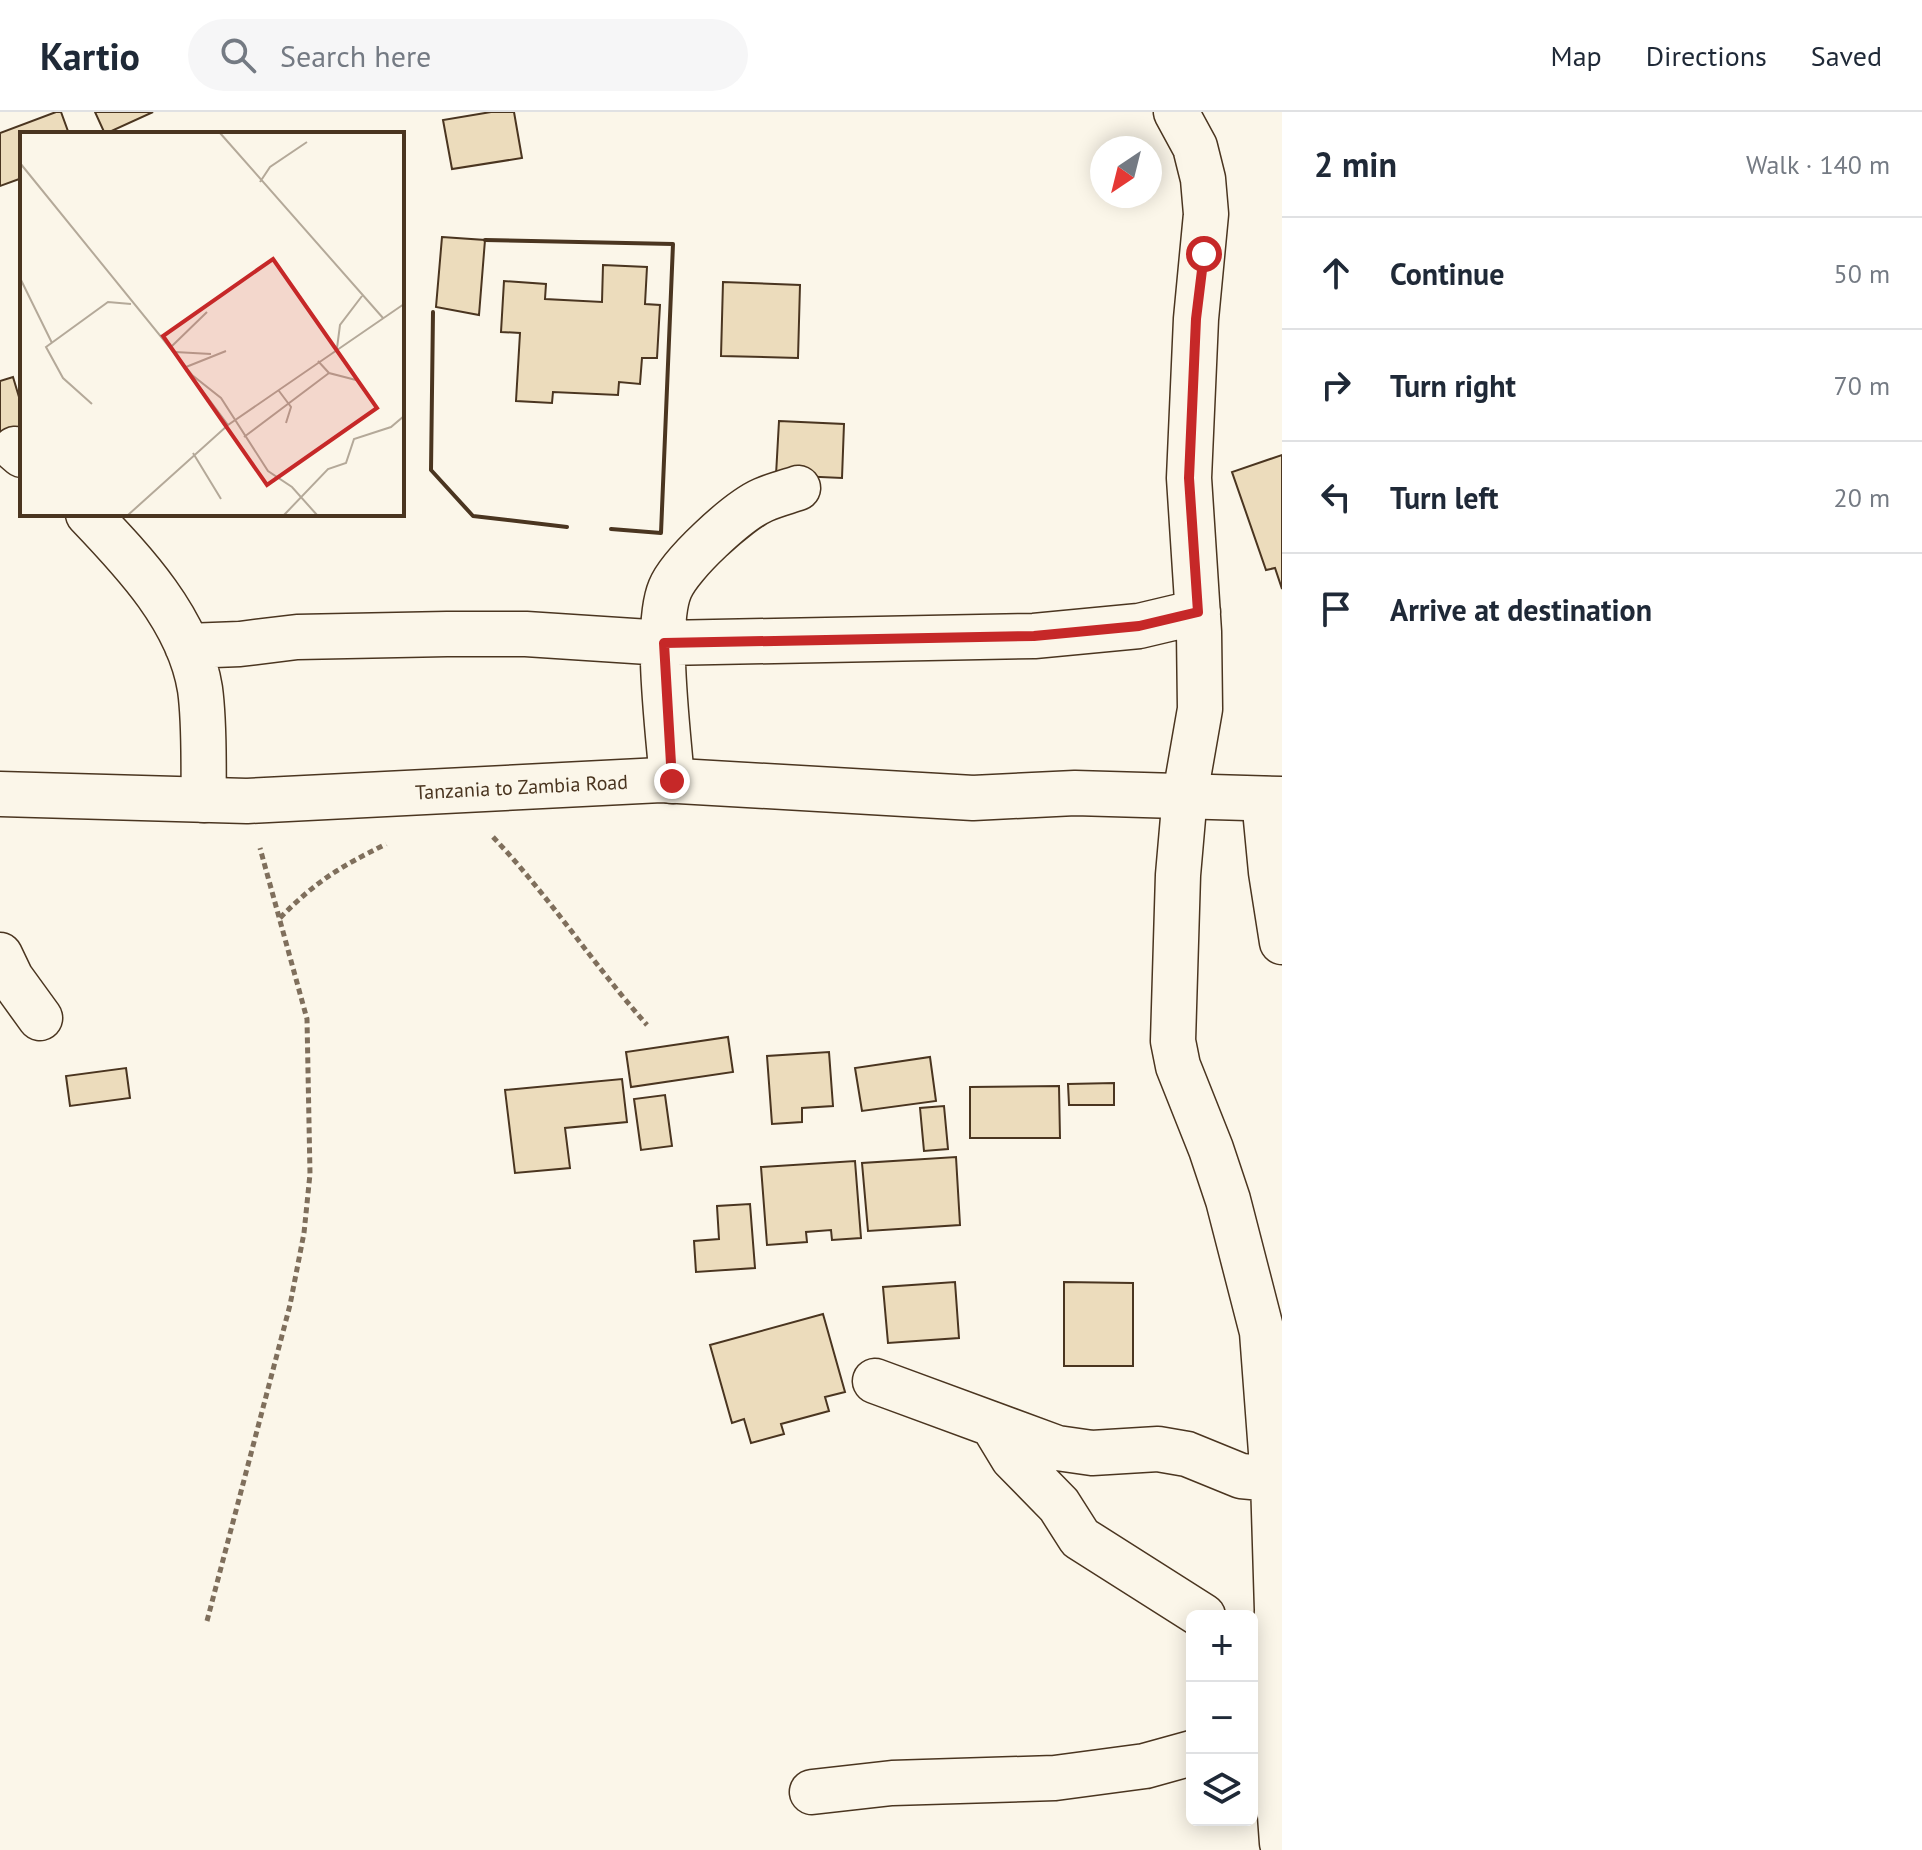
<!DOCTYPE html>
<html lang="en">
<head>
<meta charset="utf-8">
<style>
  :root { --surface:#fff; --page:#f6f6f7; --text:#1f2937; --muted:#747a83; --line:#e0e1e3 }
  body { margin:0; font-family:"PT Sans",sans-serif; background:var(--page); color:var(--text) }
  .controls { position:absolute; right:24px; bottom:24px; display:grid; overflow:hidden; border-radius:12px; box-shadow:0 4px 20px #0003 }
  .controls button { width:72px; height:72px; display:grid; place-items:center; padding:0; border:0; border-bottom:2px solid var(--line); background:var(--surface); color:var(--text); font:40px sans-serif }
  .compass { position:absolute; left:1090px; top:24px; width:72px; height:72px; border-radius:50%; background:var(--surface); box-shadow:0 4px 20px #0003; rotate:215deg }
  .stop { position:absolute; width:24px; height:24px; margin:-18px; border:6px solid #c62828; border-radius:50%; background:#fff }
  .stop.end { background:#c62828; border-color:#fff; box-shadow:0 2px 8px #0008 }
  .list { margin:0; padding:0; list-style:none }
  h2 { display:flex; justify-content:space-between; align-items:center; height:104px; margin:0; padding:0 32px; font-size:34px }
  h2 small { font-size:26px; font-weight:400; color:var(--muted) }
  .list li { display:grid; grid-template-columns:52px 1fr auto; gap:24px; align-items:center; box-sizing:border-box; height:112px; padding:0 32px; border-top:2px solid var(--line) }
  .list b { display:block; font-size:30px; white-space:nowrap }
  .list em { font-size:26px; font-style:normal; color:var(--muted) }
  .icon { flex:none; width:44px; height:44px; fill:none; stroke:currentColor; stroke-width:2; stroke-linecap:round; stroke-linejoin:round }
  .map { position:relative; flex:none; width:1282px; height:1738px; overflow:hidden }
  header { display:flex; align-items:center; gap:48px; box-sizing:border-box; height:112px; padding:0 40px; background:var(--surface); border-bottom:2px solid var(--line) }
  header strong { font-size:38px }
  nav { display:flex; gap:44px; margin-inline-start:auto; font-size:28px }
  .search { width:560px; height:72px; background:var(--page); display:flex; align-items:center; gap:20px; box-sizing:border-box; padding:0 28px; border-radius:44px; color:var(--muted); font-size:30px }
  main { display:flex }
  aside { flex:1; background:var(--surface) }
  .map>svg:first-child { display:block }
</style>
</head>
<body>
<header>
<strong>Kartio</strong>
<div class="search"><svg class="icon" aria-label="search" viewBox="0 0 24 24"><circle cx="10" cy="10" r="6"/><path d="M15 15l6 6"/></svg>Search here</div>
<nav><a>Map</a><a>Directions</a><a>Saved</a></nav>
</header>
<main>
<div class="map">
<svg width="1282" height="1738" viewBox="0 0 1282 1738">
  <rect width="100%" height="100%" fill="#fbf6e9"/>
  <path fill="#ecdcbc" stroke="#4a3520" stroke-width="2" d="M 56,0 L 61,0 L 69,22 L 22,22 L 22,66 L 0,74 L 0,21 Z
    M 95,0 L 153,0 L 105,22 Z
    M 491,0 L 514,0 L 522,46 L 452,57 L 443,8 Z
    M 442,125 L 485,128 L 479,203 L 436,195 Z
    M 603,153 L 647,155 L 645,192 L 660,193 L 657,246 L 642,246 L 640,272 L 619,270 L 618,283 L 553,280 L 552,291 L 516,289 L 520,221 L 501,220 L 504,169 L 546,172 L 545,187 L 602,190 Z
    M 723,170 L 800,173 L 798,246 L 721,244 Z
    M 13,265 L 22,295 L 22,314 L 0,320 L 0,269 Z
    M 779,309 L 844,312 L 842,366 L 776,363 Z
    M 1282,343 L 1282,477 L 1275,456 L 1266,458 L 1232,360 Z
    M 728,925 L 733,960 L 631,975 L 626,940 Z
    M 829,940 L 833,994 L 802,996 L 802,1010 L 772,1012 L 767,944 Z
    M 930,945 L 936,989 L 862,999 L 855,956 Z
    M 126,956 L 130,986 L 70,994 L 66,964 Z
    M 622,967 L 627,1010 L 565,1016 L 570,1056 L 515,1061 L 505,978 Z
    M 1114,971 L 1114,993 L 1069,993 L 1068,972 Z
    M 1059,974 L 1060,1026 L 970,1026 L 970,975 Z
    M 665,983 L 672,1034 L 641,1038 L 634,987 Z
    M 944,994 L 948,1037 L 924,1039 L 920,996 Z
    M 956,1045 L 960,1113 L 868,1119 L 862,1051 Z
    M 855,1049 L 861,1126 L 832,1128 L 831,1118 L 806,1120 L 807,1130 L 767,1133 L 761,1055 Z
    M 750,1092 L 755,1156 L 696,1160 L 694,1129 L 719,1127 L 717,1094 Z
    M 955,1170 L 959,1226 L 888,1231 L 883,1175 Z
    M 1064,1170 L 1133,1171 L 1133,1254 L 1064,1254 Z
    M 823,1202 L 845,1280 L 825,1285 L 829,1299 L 781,1312 L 784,1322 L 751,1331 L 744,1307 L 732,1311 L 710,1233 Z"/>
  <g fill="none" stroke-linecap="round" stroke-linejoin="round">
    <g stroke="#4a3520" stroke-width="47">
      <path id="minor" d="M 1176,0 L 1195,35 L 1203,67 L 1206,102 L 1196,207 L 1189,366 L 1199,520 L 1200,597 L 1185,683 L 1178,763 L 1173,929 L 1178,954 L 1211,1037 L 1228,1088 L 1262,1220 L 1273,1367 L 1277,1498 L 1273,1606 L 1282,1731
        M 15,337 L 22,343
        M 88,402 C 134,450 189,508 200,577 C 205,613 203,651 204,688
        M 187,534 L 240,532 L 297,525 L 447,522 L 526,522 L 664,531 L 1034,524 L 1139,514 L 1198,500
        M 672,669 C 669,625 654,515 670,477 C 680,452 738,399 763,388 C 774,383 786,380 798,376
        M 1264,687 L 1271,760 L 1282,830
        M 0,843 L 11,866 L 40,906
        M 875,1269 L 1057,1336 L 1092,1341 L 1158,1337 L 1187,1342 L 1241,1364 L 1273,1367
        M 993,1313 L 1013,1346 L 1059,1393 L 1080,1426 L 1203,1504
        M 812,1680 L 892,1671 L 1055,1666 L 1145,1654 L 1192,1641"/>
    </g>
    <g stroke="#4a3520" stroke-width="47">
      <g id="trunk">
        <path id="s1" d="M 0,682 L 247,689 L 661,668 L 973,686 L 1075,681 L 1282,687"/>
      </g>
    </g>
    <path stroke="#7f6f5c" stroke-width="5" stroke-dasharray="6 4" stroke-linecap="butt" d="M 493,725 C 549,784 593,852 647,913
      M 280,806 C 316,769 340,755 386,732
      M 207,1509 L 290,1193 L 304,1121 L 310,1062 L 307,907 L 260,736"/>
    <use href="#minor" stroke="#fbf6e9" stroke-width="44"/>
    <use href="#trunk" stroke="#fbf6e9" stroke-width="44"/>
    <path stroke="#4a3520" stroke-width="4" d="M 485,128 L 673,132 L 661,421 L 611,417
      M 433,200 L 431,358 L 473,404 L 567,415"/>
  </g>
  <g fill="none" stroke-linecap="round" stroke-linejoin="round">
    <path stroke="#c62828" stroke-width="10" d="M 672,669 L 664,531 L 1034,524 L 1139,514 L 1198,500 L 1189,366 L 1196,207 L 1204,142"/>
  </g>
  <g text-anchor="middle" stroke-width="6" stroke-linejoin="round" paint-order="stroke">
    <g font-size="20" fill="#4a3520" stroke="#fbf6e9">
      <text dy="7" stroke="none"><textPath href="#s1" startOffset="522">Tanzania to Zambia Road</textPath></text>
    </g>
  </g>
  <g transform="translate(20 20)">
    <rect width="384" height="384" fill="#fbf6e9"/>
    <path fill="none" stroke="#b4a999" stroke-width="2" d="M 200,1 L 363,186M 0,31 L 172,243 L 201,266 L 248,339 L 272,355 L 297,383M 240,50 L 250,35 L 287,10M 0,146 L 32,211M 152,214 L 187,180M 317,216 L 320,193 L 342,164M 155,220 L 191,222M 298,229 L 309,241 L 336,248M 166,235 L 206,219M 173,246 L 208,293M 259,259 L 271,275 L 266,291M 72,272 L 43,246 L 26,215 L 88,170 L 111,172M 224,305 L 309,241M 173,321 L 201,367M 108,383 L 208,293 L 384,172M 264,383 L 308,337 L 326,331 L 334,307 L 371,295 L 384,284"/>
    <path fill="#c62828" fill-opacity="0.15" stroke="#c62828" stroke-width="4" d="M 253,127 L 357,276 L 247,353 L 143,204 Z"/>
    <rect width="384" height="384" fill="none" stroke="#4a3520" stroke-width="4"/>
  </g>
</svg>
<div class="controls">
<button>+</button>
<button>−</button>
<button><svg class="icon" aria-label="layers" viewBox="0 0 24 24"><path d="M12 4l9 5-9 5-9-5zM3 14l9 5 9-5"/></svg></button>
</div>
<svg class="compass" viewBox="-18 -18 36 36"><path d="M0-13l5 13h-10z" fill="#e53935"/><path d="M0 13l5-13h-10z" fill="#747a83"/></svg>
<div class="stop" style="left:1204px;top:142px"></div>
<div class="stop end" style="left:672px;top:669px"></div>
</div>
<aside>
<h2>2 min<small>Walk · 140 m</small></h2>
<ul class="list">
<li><svg class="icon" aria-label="ahead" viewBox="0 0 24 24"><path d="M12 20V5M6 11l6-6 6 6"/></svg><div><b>Continue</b></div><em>50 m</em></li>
<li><svg class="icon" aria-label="right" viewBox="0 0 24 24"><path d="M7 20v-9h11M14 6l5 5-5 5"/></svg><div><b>Turn right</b></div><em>70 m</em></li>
<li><svg class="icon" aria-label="left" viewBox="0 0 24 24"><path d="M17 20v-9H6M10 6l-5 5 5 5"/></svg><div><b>Turn left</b></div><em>20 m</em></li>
<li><svg class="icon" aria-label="arrive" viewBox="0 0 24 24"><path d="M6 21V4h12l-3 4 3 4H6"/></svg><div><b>Arrive at destination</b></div></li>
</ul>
</aside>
</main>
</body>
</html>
